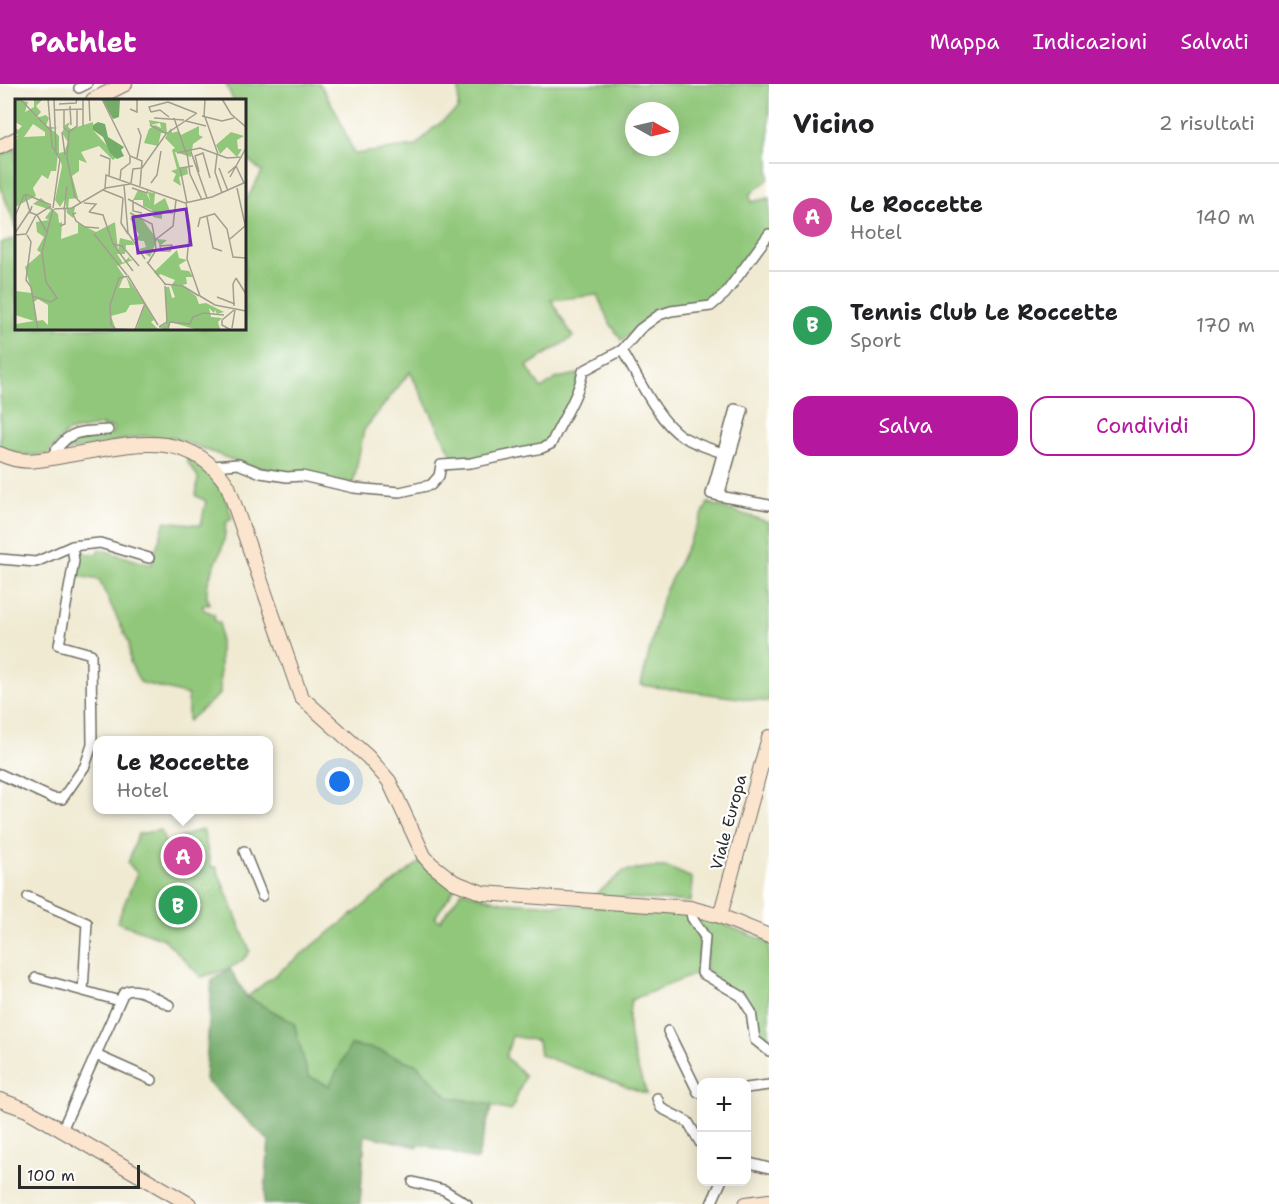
<!DOCTYPE html>
<html lang="it">
<head>
<meta charset="utf-8">
<style>
  :root { --surface:#fff; --page:#f2f2f2; --text:#202124; --muted:#757577; --line:#e0e0e0; --accent:#b5179e }
  body { margin:0; font-family:"Shantell Sans",sans-serif; background:var(--page); color:var(--text) }
  .controls { position:absolute; right:18px; bottom:18px; display:grid; overflow:hidden; border-radius:12px; box-shadow:0 3px 15px #0003 }
  .controls button { width:54px; height:54px; display:grid; place-items:center; padding:0; border:0; border-bottom:2px solid var(--line); background:var(--surface); color:var(--text); font:30px sans-serif }
  .compass { position:absolute; left:625px; top:18px; width:54px; height:54px; border-radius:50%; background:var(--surface); box-shadow:0 3px 15px #0003; rotate:98deg }
  .scale { position:absolute; left:18px; bottom:15px; width:122px; box-sizing:border-box; padding-left:6px; border:3px solid #2b2b2b; border-top:0; font-size:16px; line-height:21px; white-space:nowrap; color:#2b2b2b; -webkit-text-stroke:4px #fff; paint-order:stroke }
  .you { position:absolute; left:340px; top:698px; width:21px; height:21px; margin:-15px; border:4px solid #fff; border-radius:50%; background:#1a73e8; box-shadow:0 0 0 9px #1a73e833 }
  .badge { display:grid; place-items:center; width:39px; height:39px; border-radius:50%; background:var(--accent); color:#fff; font-size:20px; font-weight:700 }
  .pin { position:absolute; translate:-50% -50%; border:3px solid #fff; box-shadow:0 2px 6px #0006 }
  .popup { position:absolute; left:93px; top:652px; width:180px; height:78px; box-sizing:border-box; display:grid; place-content:center; border-radius:12px; background:var(--surface); filter:drop-shadow(0 2px 4px #0005); font-size:20px; white-space:nowrap; color:var(--muted) }
  .popup b { font-size:22px; color:var(--text) }
  .popup::after { content:''; position:absolute; left:50%; top:100%; margin-left:-12px; border:12px solid transparent; border-top-color:var(--surface) }
  .list { margin:0; padding:0; list-style:none }
  h2 { display:flex; justify-content:space-between; align-items:center; height:78px; margin:0; padding:0 24px; font-size:26px }
  h2 small { font-size:20px; font-weight:400; color:var(--muted) }
  .list li { display:grid; grid-template-columns:39px 1fr auto; gap:18px; align-items:center; box-sizing:border-box; height:108px; padding:0 24px; border-top:2px solid var(--line) }
  .list b { display:block; font-size:22px; white-space:nowrap }
  .list p { margin:0; font-size:20px; white-space:nowrap; color:var(--muted) }
  .list em { font-size:20px; font-style:normal; color:var(--muted) }
  .actions { display:flex; gap:12px; padding:18px 24px }
  .actions a { flex:1; padding:14px 0; border:2px solid var(--accent); border-radius:18px; text-align:center; font-size:21px; color:var(--accent) }
  .actions .main { background:var(--accent); color:#fff }
  .map { position:relative; flex:none; width:769px; height:1120px; overflow:hidden }
  header { display:flex; align-items:center; gap:36px; box-sizing:border-box; height:84px; padding:0 30px; background:var(--accent); color:#fff }
  header strong { font-size:28px }
  nav { display:flex; gap:33px; margin-inline-start:auto; font-size:21px }
  main { display:flex }
  aside { flex:1; background:var(--surface) }
  .map>svg:first-child { display:block }
</style>
</head>
<body>
<header>
<strong>Pathlet</strong>
<nav><a>Mappa</a><a>Indicazioni</a><a>Salvati</a></nav>
</header>
<main>
<div class="map">
<svg width="769" height="1120" viewBox="0 0 769 1120">
  <rect width="100%" height="100%" fill="#fff"/>
  <filter id="ink" filterUnits="userSpaceOnUse"><feTurbulence type="fractalNoise" baseFrequency=".0167" numOctaves="2"/><feDisplacementMap in="SourceGraphic" scale="12" xChannelSelector="R" yChannelSelector="G"/><feConvolveMatrix kernelMatrix="1 2 1 2 8 2 1 2 1" color-interpolation-filters="sRGB"/></filter>
  <filter id="wash" filterUnits="userSpaceOnUse"><feTurbulence type="fractalNoise" baseFrequency=".008" numOctaves="4" result="noise"/><feDisplacementMap in="SourceGraphic" scale="24" xChannelSelector="R" yChannelSelector="G"/><feGaussianBlur stdDeviation="1.35" result="paint"/><feColorMatrix in="noise" values="0 0 0 0 0 0 0 0 0 0 0 0 0 0 0 0 0 1.4 0 .05"/><feComposite in="paint" operator="in"/></filter>
  <g filter="url(#wash)">
    <rect width="100%" height="100%" fill="#f0ead2"/>
    <path fill="#91c77a" stroke="#5e7952" stroke-width="1.5" fill-rule="evenodd" d="M 226,0 L 320,0 L 337,29 L 354,70 L 416,62 L 430,47 L 458,25 L 459,0 L 769,0 L 769,95 L 750,110 L 751,118 L 769,114 L 769,144 L 718,211 L 702,220 L 666,224 L 653,229 L 622,257 L 609,238 L 597,211 L 551,216 L 573,253 L 527,282 L 541,305 L 557,294 L 578,290 C 577,313 562,348 542,361 L 455,377 L 410,288 L 364,346 L 353,401 L 248,382 L 170,352 L 168,355 L 144,352 L 57,369 L 77,351 L 111,350 L 114,347 L 112,343 L 103,344 L 103,341 L 67,348 L 47,371 L 18,371 L 16,368 L 0,364 L 0,159 L 16,154 L 16,244 L 244,244 L 245,118 L 262,88 L 245,73 L 244,16 L 233,16 ZM 634,27 L 670,27 L 670,63 L 634,63 Z
      M 16,64 L 16,144 L 0,101 L 0,72 Z
      M 191,372 C 215,385 225,410 232,434 L 226,439 C 225,448 225,455 222,464 C 216,482 201,501 209,520 L 202,522 L 204,526 L 214,530 L 215,537 L 220,539 L 220,610 L 188,637 L 188,611 L 140,598 L 130,578 L 129,559 L 99,496 L 74,491 L 81,466 L 84,465 L 86,470 L 97,470 L 99,465 L 151,481 L 165,437 L 201,441 L 206,417 L 196,412 L 198,393 L 186,376 Z
      M 708,419 L 769,438 L 769,618 L 641,601 L 663,512 Z
      M 203,745 L 211,783 L 216,783 L 250,867 C 242,883 218,888 201,893 L 164,855 L 117,838 L 137,789 L 128,779 L 138,750 L 161,746 L 165,759 Z
      M 421,777 L 430,788 L 455,804 L 435,833 L 440,837 L 462,807 L 502,818 L 686,827 L 700,855 L 698,889 L 631,916 C 624,950 635,978 647,1010 L 540,971 L 538,957 L 512,952 L 506,973 L 525,992 L 511,1027 L 448,1013 L 417,981 L 406,979 L 329,1002 L 307,992 L 294,939 L 247,913 Z
      M 652,783 L 667,783 L 692,794 L 691,818 L 594,812 L 624,787 Z
      M 702,832 L 769,858 L 769,963 L 761,958 L 752,926 L 705,886 L 708,853 L 697,837 L 698,833 Z"/>
    <path fill="#74ac6a" stroke="#506c4a" stroke-width="1.5" d="M 230,885 L 247,913 L 294,939 L 308,992 L 329,1002 L 351,961 L 375,965 L 417,981 L 448,1013 L 492,1021 L 477,1076 L 420,1060 L 418,1063 L 365,1051 L 360,1120 L 264,1120 L 269,1057 L 205,996 L 212,895 Z"/>
  </g>
  <g filter="url(#ink)">
    <g fill="none" stroke-linecap="round" stroke-linejoin="round">
      <g stroke="#706e65" stroke-width="12">
        <path id="street" d="M 79,4 L 87,0
          M 622,266 C 637,291 658,338 683,353 C 696,360 713,366 726,370
          M 50,375 C 68,346 76,348 108,346
          M 213,382 L 238,380 L 261,389 L 287,393 L 302,392 L 354,404 L 400,408 L 431,401 L 439,392 L 441,381 L 471,379 L 542,364 L 551,360 C 562,335 578,314 583,287 L 622,266 L 640,245 L 659,231 L 671,227 L 711,222 L 725,210 L 769,150
          M 719,412 L 743,327 L 735,325 L 711,410 L 719,412 L 769,421
          M 72,462 L 100,459 L 149,474
          M 0,475 L 36,478 L 72,462 L 74,477 L 59,561 L 91,570 L 92,661 L 85,682 L 62,715 L 52,714 L 0,690
          M 244,767 L 262,812
          M 28,813 L 87,839 L 83,907
          M 690,824 L 692,834 L 705,853 L 702,889 L 741,912 L 751,928 L 755,956 L 769,967
          M 36,894 L 120,917
          M 668,947 L 698,1008 L 702,1010
          M 96,971 L 152,996
          M 746,1004 L 769,1001
          M 657,1014 L 661,1024 L 688,1038 L 702,1062
          M 62,1046 L 123,910 C 134,899 156,915 169,921
          M 746,1078 L 769,1084
          M 413,1098 L 444,1106 L 467,1120
          M 711,1120 L 721,1098"/>
      </g>
      <g stroke="#706e65" stroke-width="16">
        <path id="secondary" d="M 93,16 L 125,0
          M 0,63 L 16,55
          M 0,370 C 23,381 40,376 63,372 C 123,363 188,339 228,402 L 301,613 L 368,673 L 389,697 L 424,772 L 431,780 L 454,798 L 483,809 L 690,824 L 720,832 L 769,852
          M 720,832 L 769,653
          M 0,1016 L 27,1026 L 189,1120
          M 746,1120 L 769,1117"/>
      </g>
      <use href="#street" stroke="#fff" stroke-width="9"/>
      <use href="#secondary" stroke="#fce5cf" stroke-width="14"/>
    </g>
  </g>
  <g text-anchor="middle" stroke-width="4.5" stroke-linejoin="round" paint-order="stroke">
    <g font-size="16" fill="#2b2b2b" stroke="#fff">
      <text transform="translate(728 738) rotate(-75)" y="6">Viale Europa</text>
    </g>
  </g>
  <g transform="translate(15 15)">
    <rect width="231" height="231" fill="#f0ead2"/>
    <path d="M 0,0 L 13,3 L 10,13 L 19,8 L 19,0 L 28,0 L 21,7 L 26,13 L 21,19 L 31,16 L 34,19 L 31,27 L 43,29 L 36,30 L 44,37 L 44,54 L 49,53 L 53,43 L 47,34 L 50,26 L 55,23 L 53,28 L 56,30 L 78,23 L 78,31 L 102,58 L 98,61 L 84,47 L 66,53 L 72,64 L 64,61 L 64,72 L 57,77 L 63,99 L 54,100 L 53,110 L 60,108 L 58,119 L 52,114 L 50,100 L 45,108 L 40,101 L 47,67 L 43,55 L 41,72 L 36,72 L 33,80 L 27,76 L 18,89 L 21,97 L 0,108 L 0,40 L 3,40 L 0,38 L 4,35 L 0,36 L 0,29 L 3,31 L 7,27 L 0,23 ZM 18,25 L 30,33 L 30,37 L 9,38 ZM 134,21 L 151,24 L 152,34 L 146,34 L 143,47 L 129,44 L 134,30 L 140,26 L 146,29 L 145,24 L 135,26 ZM 184,27 L 184,36 L 188,38 L 178,45 L 176,58 L 160,53 L 165,69 L 172,68 L 173,75 L 164,78 L 166,87 L 158,82 L 161,75 L 156,72 L 162,70 L 157,51 L 160,49 L 150,39 L 156,29 L 157,34 L 164,32 L 166,36 ZM 216,33 L 229,37 L 222,41 L 223,50 L 227,50 L 222,58 L 212,48 L 205,55 L 201,46 ZM 123,91 L 132,95 L 135,102 L 133,93 L 140,94 L 139,106 L 150,99 L 155,112 L 147,113 L 147,120 L 138,118 L 139,112 L 128,107 L 128,101 L 118,101 ZM 26,99 L 43,115 L 44,124 L 47,123 L 46,140 L 63,134 L 63,124 L 81,133 L 100,123 L 103,152 L 105,139 L 117,142 L 119,146 L 111,146 L 110,155 L 102,155 L 108,164 L 115,157 L 114,160 L 118,161 L 102,167 L 109,177 L 104,189 L 115,189 L 111,177 L 130,205 L 115,206 L 111,213 L 96,217 L 101,231 L 0,231 L 1,225 L 19,222 L 0,216 L 0,192 L 17,194 L 10,168 L 26,154 L 22,151 L 29,138 L 22,133 L 21,123 L 34,121 L 30,119 L 36,111 L 18,105 ZM 23,200 L 33,206 L 33,226 L 28,221 L 21,222 L 19,203 ZM 124,116 L 142,140 L 152,141 L 145,147 L 142,141 L 135,158 L 124,150 L 131,148 L 129,142 L 118,141 L 124,136 L 115,119 ZM 162,151 L 164,159 L 172,161 L 164,166 L 166,171 L 174,172 L 178,178 L 171,178 L 172,185 L 167,186 L 181,197 L 184,205 L 191,204 L 209,213 L 202,215 L 200,211 L 199,214 L 194,209 L 196,218 L 207,219 L 203,223 L 205,230 L 183,231 L 155,223 L 154,231 L 144,229 L 151,225 L 151,188 L 154,188 L 157,199 L 160,198 L 156,187 L 160,181 L 145,175 L 143,178 L 139,173 ZM 130,205 L 139,221 L 136,223 L 144,231 L 121,231 Z" fill="#91c77a" fill-rule="evenodd"/>
    <path d="M 87,0 L 105,0 L 104,18 L 98,20 ZM 83,23 L 90,25 L 93,38 L 109,48 L 106,51 L 109,57 L 102,60 L 95,54 L 88,38 L 78,31 L 78,26 Z" fill="#74ac6a"/>
    <path fill="none" stroke="#a19e8f" stroke-width="1.5" d="M 5,0 L 36,32M 33,0 L 37,47 L 45,60 L 38,109M 39,0 L 41,52M 68,0 L 68,27M 74,0 L 75,22M 87,0 L 115,57 L 127,62 L 125,87M 207,0 L 216,15 L 231,28M 153,3 L 181,14M 44,5 L 61,4 L 62,0M 55,7 L 56,26M 62,10 L 62,27 L 54,33 L 52,59 L 60,98 L 66,104M 115,10 L 122,13 L 122,0M 40,11 L 68,10M 49,11 L 49,29 L 54,33M 136,13 L 134,8 L 153,3M 136,13 L 145,11 L 154,18M 187,17 L 207,22 L 219,19M 189,18 L 190,0M 190,18 L 203,55M 139,19 L 169,21M 159,19 L 171,54M 171,22 L 191,27M 135,26 L 152,35M 47,33 L 50,56M 176,53 L 192,99M 162,54 L 185,49 L 212,59 L 227,58M 172,54 L 175,75 L 187,101M 85,56 L 95,60 L 94,77M 202,56 L 200,73 L 207,94M 122,59 L 126,37 L 123,29M 204,69 L 213,92M 184,73 L 180,57 L 188,54 L 195,79M 213,74 L 221,67 L 229,84M 215,78 L 231,49M 105,81 L 106,71 L 115,64 L 115,57M 116,84 L 118,70 L 127,69 L 151,35 L 182,14M 136,84 L 142,76 L 146,52M 109,86 L 113,134 L 130,160M 90,89 L 91,76 L 170,104 L 197,98 L 231,83M 117,89 L 132,94 L 133,90M 222,89 L 231,130M 88,91 L 108,99M 10,95 L 36,106M 10,96 L 15,113 L 17,107M 108,99 L 106,124 L 113,135M 113,100 L 135,112 L 158,114M 118,101 L 118,112 L 127,114M 69,104 L 81,105 L 74,113M 171,104 L 175,128 L 172,160 L 185,197M 172,104 L 165,69 L 178,67M 39,110 L 57,109 L 91,89 L 115,85M 49,111 L 52,87M 74,113 L 88,116 L 98,145 L 118,172M 61,114 L 58,115 L 61,122 L 70,128 L 84,129M 115,114 L 137,125 L 140,141M 199,114 L 212,130 L 218,158 L 231,159M 22,116 L 32,133M 0,117 L 9,96M 192,118 L 198,149 L 207,152M 45,127 L 50,125 L 50,110M 183,128 L 185,119 L 199,115M 0,134 L 14,113 L 22,116 L 36,107M 79,135 L 112,176M 0,136 L 11,135 L 21,116M 12,136 L 16,143 L 11,181 L 16,188 L 23,231M 215,140 L 230,127M 98,145 L 107,147 L 124,167M 141,151 L 147,152 L 155,152 L 157,146 L 145,147 L 146,151M 132,163 L 151,186M 133,164 L 141,151 L 140,141 L 158,127 L 161,101M 113,177 L 143,226M 221,179 L 231,195M 149,185 L 168,187 L 184,197M 17,197 L 36,203 L 42,199 L 31,183 L 27,153 L 38,110M 185,197 L 200,206 L 231,212M 202,198 L 220,205M 219,207 L 218,185 L 221,179M 175,225 L 178,218 L 188,214 L 209,216M 144,228 L 152,223 L 150,187M 153,229 L 155,223 L 175,225M 217,229 L 220,211M 101,230 L 96,226 L 95,206 L 104,179 L 114,177M 101,230 L 120,231M 120,231 L 130,204M 216,231 L 207,226 L 207,221 L 219,211"/>
    <path fill="#7b2cbf" fill-opacity="0.15" stroke="#7b2cbf" stroke-width="3" d="M 171,110 L 176,146 L 123,154 L 118,118 Z"/>
    <rect width="231" height="231" fill="none" stroke="#2b2b2b" stroke-width="3"/>
  </g>
</svg>
<div class="controls">
<button>+</button>
<button>−</button>
</div>
<svg class="compass" viewBox="-18 -18 36 36"><path d="M0-13l5 13h-10z" fill="#e53935"/><path d="M0 13l5-13h-10z" fill="#757577"/></svg>
<div class="scale">100 m</div>
<div class="you"></div>
<div class="pin badge" style="left:183px;top:772px;background:#d1479c">A</div>
<div class="popup"><b>Le Roccette</b>Hotel</div>
<div class="pin badge" style="left:178px;top:821px;background:#2e9e5b">B</div>
</div>
<aside>
<h2>Vicino<small>2 risultati</small></h2>
<ul class="list">
<li><span class="badge" style="background:#d1479c">A</span><div><b>Le Roccette</b><p>Hotel</p></div><em>140 m</em></li>
<li><span class="badge" style="background:#2e9e5b">B</span><div><b>Tennis Club Le Roccette</b><p>Sport</p></div><em>170 m</em></li>
</ul>
<div class="actions"><a class="main">Salva</a><a>Condividi</a></div>
</aside>
</main>
</body>
</html>
